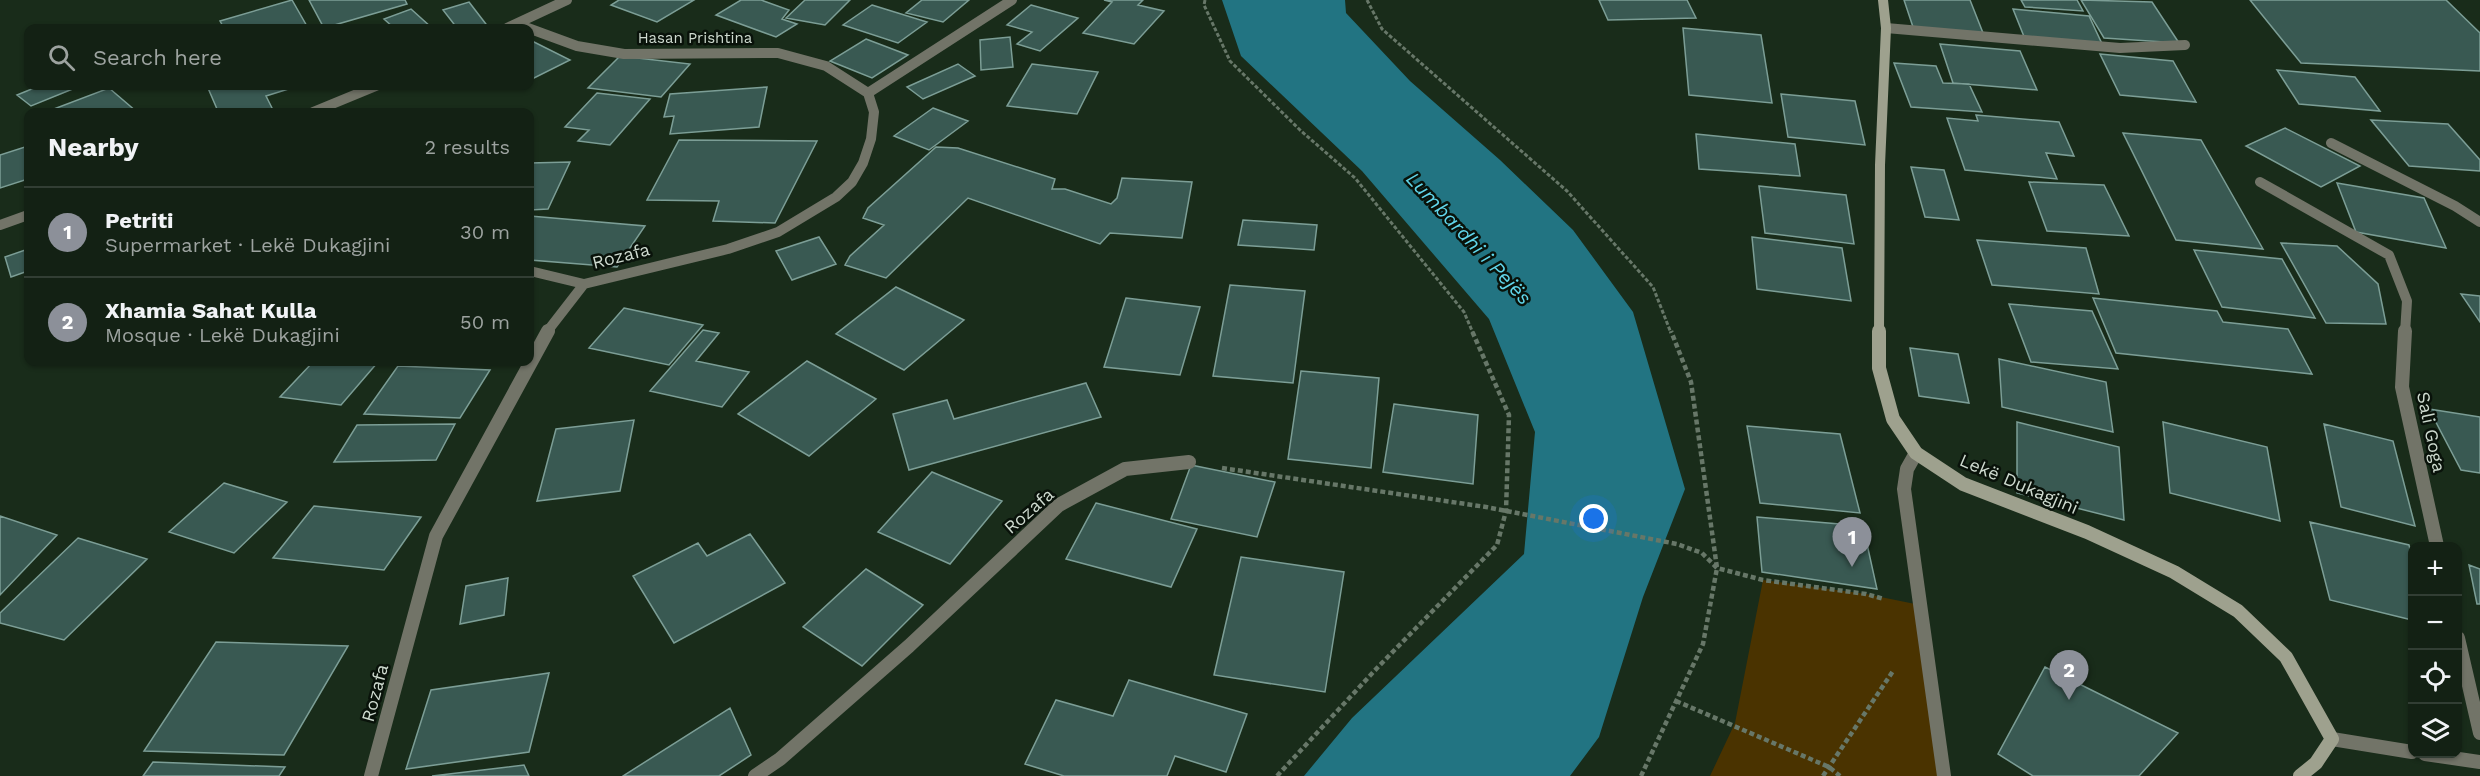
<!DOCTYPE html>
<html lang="en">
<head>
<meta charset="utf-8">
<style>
  :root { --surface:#132114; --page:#1c291d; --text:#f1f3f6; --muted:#9da3a0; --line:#323e34; --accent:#8c9099 }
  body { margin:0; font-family:"Work Sans",sans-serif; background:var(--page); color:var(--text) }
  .controls { position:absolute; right:18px; bottom:18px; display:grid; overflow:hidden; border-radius:12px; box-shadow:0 2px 4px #0004 }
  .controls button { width:54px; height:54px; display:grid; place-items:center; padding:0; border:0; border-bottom:2px solid var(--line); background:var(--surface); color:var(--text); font:30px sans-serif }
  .you { position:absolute; left:1594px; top:519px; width:21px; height:21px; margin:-15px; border:4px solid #fff; border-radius:50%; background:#1a73e8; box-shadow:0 0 0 9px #1a73e833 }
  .badge { display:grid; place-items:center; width:39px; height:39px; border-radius:50%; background:var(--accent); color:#fff; font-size:20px; font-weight:700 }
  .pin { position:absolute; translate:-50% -50px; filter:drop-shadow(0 2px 3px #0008) }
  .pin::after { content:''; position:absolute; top:32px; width:21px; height:18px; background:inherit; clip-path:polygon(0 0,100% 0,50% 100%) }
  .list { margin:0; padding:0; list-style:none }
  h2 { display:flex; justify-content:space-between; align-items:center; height:78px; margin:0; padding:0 24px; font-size:26px }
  h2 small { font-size:20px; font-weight:400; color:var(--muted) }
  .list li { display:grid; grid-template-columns:39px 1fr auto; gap:18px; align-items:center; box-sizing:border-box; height:90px; padding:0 24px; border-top:2px solid var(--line) }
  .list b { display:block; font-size:22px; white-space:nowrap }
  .list p { margin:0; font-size:20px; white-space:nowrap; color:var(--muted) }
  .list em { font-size:20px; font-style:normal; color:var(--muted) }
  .icon { flex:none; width:33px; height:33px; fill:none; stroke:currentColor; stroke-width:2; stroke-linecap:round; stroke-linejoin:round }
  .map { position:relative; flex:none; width:2480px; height:776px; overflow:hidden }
  .search { position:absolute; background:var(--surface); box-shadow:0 2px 4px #0004; left:24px; top:24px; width:510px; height:66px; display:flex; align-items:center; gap:15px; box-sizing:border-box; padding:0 21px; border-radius:12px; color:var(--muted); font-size:22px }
  .panel { position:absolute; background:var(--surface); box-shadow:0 2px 4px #0004; left:24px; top:108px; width:510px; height:258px; border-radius:12px }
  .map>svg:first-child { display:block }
</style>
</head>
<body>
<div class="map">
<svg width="2480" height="776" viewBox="0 0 2480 776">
  <rect width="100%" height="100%" fill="#192c1a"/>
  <path fill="#4a3300" d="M 1763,580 L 1866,594 L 1920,605 L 1944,776 L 1710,776 L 1735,723 Z"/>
  <path fill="#227482" d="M 1222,0 L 1345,0 L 1346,13 L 1410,81 L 1500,160 L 1573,230 L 1633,312 L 1685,489 L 1643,597 L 1599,737 L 1570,776 L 1304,776 L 1352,718 L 1524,554 L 1535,432 L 1489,319 L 1362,171 L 1241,56 Z"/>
  <path fill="#395952" stroke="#7c9e96" stroke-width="1.5" d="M 292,0 L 308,28 L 224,28 L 220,21 Z
    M 309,0 L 405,0 L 407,4 L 324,28 Z
    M 619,0 L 694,0 L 657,22 L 611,5 Z
    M 741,0 L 761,0 L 789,10 L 782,19 L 797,24 L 776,37 L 716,15 Z
    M 805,0 L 850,0 L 825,25 L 786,18 Z
    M 922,0 L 969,0 L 943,22 L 906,13 Z
    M 1104,0 L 1143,0 L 1138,5 L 1164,11 L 1134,44 L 1083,33 L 1112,2 Z
    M 1599,0 L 1687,0 L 1696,18 L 1608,20 Z
    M 1904,0 L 1970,0 L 1983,33 L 1913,27 Z
    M 2021,0 L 2077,0 L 2083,11 L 2025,7 Z
    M 2081,0 L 2152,2 L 2179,43 L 2104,38 Z
    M 2250,0 L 2446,0 L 2480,33 L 2480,71 L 2301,63 Z
    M 469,2 L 489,28 L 457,28 L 443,10 Z
    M 872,5 L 927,22 L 898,43 L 843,25 Z
    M 1031,5 L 1078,18 L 1040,51 L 1017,44 L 1032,32 L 1007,25 Z
    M 411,9 L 432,28 L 394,28 L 384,19 Z
    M 2013,9 L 2089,16 L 2103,46 L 2025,39 Z
    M 1683,28 L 1761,35 L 1772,103 L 1689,95 Z
    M 1010,37 L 1013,67 L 981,70 L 980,40 Z
    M 866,39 L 908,55 L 872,78 L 830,61 Z
    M 530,40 L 570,60 L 530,80 Z
    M 1940,44 L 2020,51 L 2037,90 L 1953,83 Z
    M 2100,54 L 2173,61 L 2196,102 L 2120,95 Z
    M 620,56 L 690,64 L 661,97 L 588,88 Z
    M 1894,63 L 1936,66 L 1943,83 L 1969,84 L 1982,112 L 1911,107 Z
    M 958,64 L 975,76 L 923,99 L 907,87 Z
    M 1032,64 L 1098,72 L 1077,114 L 1007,106 Z
    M 2277,70 L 2355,77 L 2380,111 L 2299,104 Z
    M 39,86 L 80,86 L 31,106 L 17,95 Z
    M 216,86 L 298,86 L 266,96 L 274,112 L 207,112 L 217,109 L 208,88 Z
    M 767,87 L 759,127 L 670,134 L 674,116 L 664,117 L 670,94 Z
    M 109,88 L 137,112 L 46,112 Z
    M 597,93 L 650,99 L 610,145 L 578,141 L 589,130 L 565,127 Z
    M 1781,94 L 1855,101 L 1865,145 L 1788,137 Z
    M 933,108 L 968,121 L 929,150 L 894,136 Z
    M 1976,115 L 2059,122 L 2074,156 L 2046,153 L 2057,179 L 1965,170 L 1947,118 L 1978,121 Z
    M 2371,120 L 2448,124 L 2480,160 L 2480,171 L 2409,166 Z
    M 2285,128 L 2360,166 L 2321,187 L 2246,146 Z
    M 2123,133 L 2201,140 L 2263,249 L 2176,240 Z
    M 1696,134 L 1795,144 L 1800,176 L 1699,169 Z
    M 679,140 L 817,141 L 775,223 L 713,221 L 719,201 L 647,200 Z
    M 28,146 L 28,179 L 0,188 L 0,155 Z
    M 936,147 L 958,148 L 1055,179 L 1052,189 L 1065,189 L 1111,204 L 1117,198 L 1122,178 L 1192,182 L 1182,238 L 1110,233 L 1100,244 L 968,198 L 886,278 L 845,265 L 850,256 L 884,225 L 863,218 L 868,208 Z
    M 570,162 L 548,209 L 530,210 L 530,163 Z
    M 1911,167 L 1944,170 L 1959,220 L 1925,217 Z
    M 2029,182 L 2104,185 L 2129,236 L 2047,231 Z
    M 2337,183 L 2424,198 L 2446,248 L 2356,232 Z
    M 1759,186 L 1846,195 L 1854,244 L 1765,233 Z
    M 530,216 L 645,226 L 617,267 L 530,260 Z
    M 1243,220 L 1317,225 L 1314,250 L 1238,245 Z
    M 819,237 L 836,264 L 792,280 L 776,251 Z
    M 1752,237 L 1842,248 L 1851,301 L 1757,289 Z
    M 1977,240 L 2086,248 L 2099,294 L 1992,285 Z
    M 2281,243 L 2337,246 L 2378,284 L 2386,324 L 2326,323 Z
    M 28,249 L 28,271 L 11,277 L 5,257 Z
    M 2194,250 L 2282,259 L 2315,318 L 2222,307 Z
    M 1230,285 L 1305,291 L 1293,383 L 1213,376 Z
    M 896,287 L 964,320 L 904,370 L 836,334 Z
    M 2461,294 L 2480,296 L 2480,322 Z
    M 1126,298 L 1200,307 L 1180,375 L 1104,367 Z
    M 2093,298 L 2217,311 L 2223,322 L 2288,329 L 2312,374 L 2116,353 Z
    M 2009,304 L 2092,311 L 2118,369 L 2031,362 Z
    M 624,308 L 703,325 L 669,365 L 589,348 Z
    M 703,330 L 719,333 L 696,361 L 749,372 L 722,407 L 650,391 Z
    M 1910,348 L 1958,354 L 1969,403 L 1919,396 Z
    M 1999,359 L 2106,382 L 2113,432 L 2002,407 Z
    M 807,361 L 876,399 L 809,456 L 738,414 Z
    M 313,362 L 378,362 L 341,405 L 280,397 Z
    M 398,366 L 490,370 L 460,418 L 364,414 Z
    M 1301,371 L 1379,378 L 1371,468 L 1288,459 Z
    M 1086,383 L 1101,417 L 909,470 L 893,414 L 947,400 L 954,419 Z
    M 1394,404 L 1478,415 L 1473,484 L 1383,472 Z
    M 2429,409 L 2480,417 L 2480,473 L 2461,470 Z
    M 634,420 L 620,491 L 537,501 L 556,429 Z
    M 2017,422 L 2119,447 L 2124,520 L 2017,493 Z
    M 2163,422 L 2267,447 L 2280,521 L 2170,493 Z
    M 455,424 L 436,460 L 334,462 L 357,425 Z
    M 2324,424 L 2393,441 L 2415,526 L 2341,507 Z
    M 1747,426 L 1840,434 L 1860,513 L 1760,503 Z
    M 1191,465 L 1275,482 L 1257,537 L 1171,519 Z
    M 932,472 L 1002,501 L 950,564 L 878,532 Z
    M 224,483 L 287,502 L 234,553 L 169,532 Z
    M 1096,503 L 1197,529 L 1171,587 L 1066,559 Z
    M 314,506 L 421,517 L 384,570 L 273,558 Z
    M 0,516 L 57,535 L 0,595 Z
    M 1757,517 L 1863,526 L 1877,589 L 1762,572 Z
    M 2310,522 L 2409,545 L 2412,557 L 2412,620 L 2330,600 Z
    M 750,534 L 785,583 L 674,643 L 633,576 L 698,543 L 707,556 Z
    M 78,538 L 147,559 L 64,640 L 0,623 L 0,613 Z
    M 1241,557 L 1344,572 L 1325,692 L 1214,675 Z
    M 2469,565 L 2480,569 L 2480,604 L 2477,604 Z
    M 866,569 L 923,605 L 862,666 L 803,627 Z
    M 508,578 L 504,615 L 460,624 L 466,586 Z
    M 216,642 L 348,646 L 284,755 L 144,751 Z
    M 2045,667 L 2178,733 L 2139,776 L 2033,776 L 1998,754 Z
    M 549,673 L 529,752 L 406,769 L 431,690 Z
    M 1129,680 L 1247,714 L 1226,772 L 1175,756 L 1167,776 L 1064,776 L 1025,764 L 1056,700 L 1113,716 Z
    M 730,708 L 751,755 L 719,776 L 623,776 Z
    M 153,762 L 285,767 L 279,776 L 143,776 Z
    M 524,765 L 529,776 L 432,776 Z"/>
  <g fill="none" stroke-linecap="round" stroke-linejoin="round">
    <path stroke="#677768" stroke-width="3" stroke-dasharray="4 2" stroke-linecap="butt" d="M 1205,0 L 1204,5 L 1230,61 L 1300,130 L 1355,178 L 1464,312 L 1473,333
      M 1367,0 L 1382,29 L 1567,191 L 1653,287 L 1671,333"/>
    <path stroke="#677768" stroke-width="4.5" stroke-dasharray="5 3" stroke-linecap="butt" d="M 1222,468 L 1486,507 L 1677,544 L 1702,553 L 1717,568 L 1763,580 L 1866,594 L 1884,599
      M 1676,701 L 1829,767 L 1840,776
      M 1277,776 L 1378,667 L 1497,545 L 1506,511 L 1509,415 L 1472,331
      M 1641,776 L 1703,644 L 1717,568 L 1691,382 L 1671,331
      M 1823,776 L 1893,671"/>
    <path stroke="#727468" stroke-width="14" d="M 1916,453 L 1907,469 L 1904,489 L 1944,776"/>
    <path stroke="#727468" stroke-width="10" d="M 517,24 L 577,46 L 624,54 L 778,53 L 826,66 L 868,93
      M 507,28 L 567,0
      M 1886,28 L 2120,48 L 2185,45
      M 313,112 L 376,86
      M 2331,143 L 2455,206 L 2480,222
      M 2260,182 L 2389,255 L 2407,301 L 2405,333
      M 0,225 L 28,215
      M 530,271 L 584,284
      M 546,333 L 584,284 L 728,249 L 778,232 L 836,197 L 852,182 L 863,163 L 871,139 L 874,112 L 868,93 L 1012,0"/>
    <path stroke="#727468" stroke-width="14" d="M 2405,331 L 2402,387 L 2437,546
      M 2458,638 L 2480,733
      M 2332,739 L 2412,752
      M 2425,754 L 2480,762
      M 371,776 L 436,536 L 548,331
      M 755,776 L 780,759 L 909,646 L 1059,505 L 1125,469 L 1189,462"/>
    <path stroke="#9ea18e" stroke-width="10" d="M 1879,333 L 1880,165 L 1886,28 L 1883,0"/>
    <path stroke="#9ea18e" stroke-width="14" d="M 1879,331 L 1879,368 L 1893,419 L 1916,453 L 1963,484 L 2087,532 L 2174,572 L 2238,611 L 2286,657 L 2332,739 L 2316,763 L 2300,776"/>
  </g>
  <g text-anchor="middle" stroke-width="5" stroke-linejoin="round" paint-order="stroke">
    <g font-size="15" fill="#cedacf" stroke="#09120a">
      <text x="695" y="43">Hasan Prishtina</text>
    </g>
    <g font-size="18" fill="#cedacf" stroke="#09120a">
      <text transform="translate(621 256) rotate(-14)" y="6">Rozafa</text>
      <text transform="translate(2431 432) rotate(78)" y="6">Sali Goga</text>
      <text transform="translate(2019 484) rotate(23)" y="6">Lekë Dukagjini</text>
      <text transform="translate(1029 511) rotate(-41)" y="6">Rozafa</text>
      <text transform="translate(375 693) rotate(-75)" y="6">Rozafa</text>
    </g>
    <g font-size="20" font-style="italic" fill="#61d6eb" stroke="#09120a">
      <text transform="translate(1469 238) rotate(47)" y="7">Lumbardhi i Pejës</text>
    </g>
  </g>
</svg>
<div class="controls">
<button>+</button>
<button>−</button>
<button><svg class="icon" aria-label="locate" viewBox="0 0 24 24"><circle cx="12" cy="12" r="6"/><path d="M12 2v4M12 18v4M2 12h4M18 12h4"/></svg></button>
<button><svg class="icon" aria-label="layers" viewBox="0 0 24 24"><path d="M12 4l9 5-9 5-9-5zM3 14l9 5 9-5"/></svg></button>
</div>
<div class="you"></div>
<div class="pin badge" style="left:1852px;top:567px">1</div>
<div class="pin badge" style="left:2069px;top:700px">2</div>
<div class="search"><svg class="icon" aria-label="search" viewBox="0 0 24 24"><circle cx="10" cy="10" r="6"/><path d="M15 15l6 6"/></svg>Search here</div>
<section class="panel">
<h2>Nearby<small>2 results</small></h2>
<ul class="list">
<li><span class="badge">1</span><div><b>Petriti</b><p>Supermarket · Lekë Dukagjini</p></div><em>30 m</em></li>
<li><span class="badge">2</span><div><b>Xhamia Sahat Kulla</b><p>Mosque · Lekë Dukagjini</p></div><em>50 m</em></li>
</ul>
</section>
</div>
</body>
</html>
